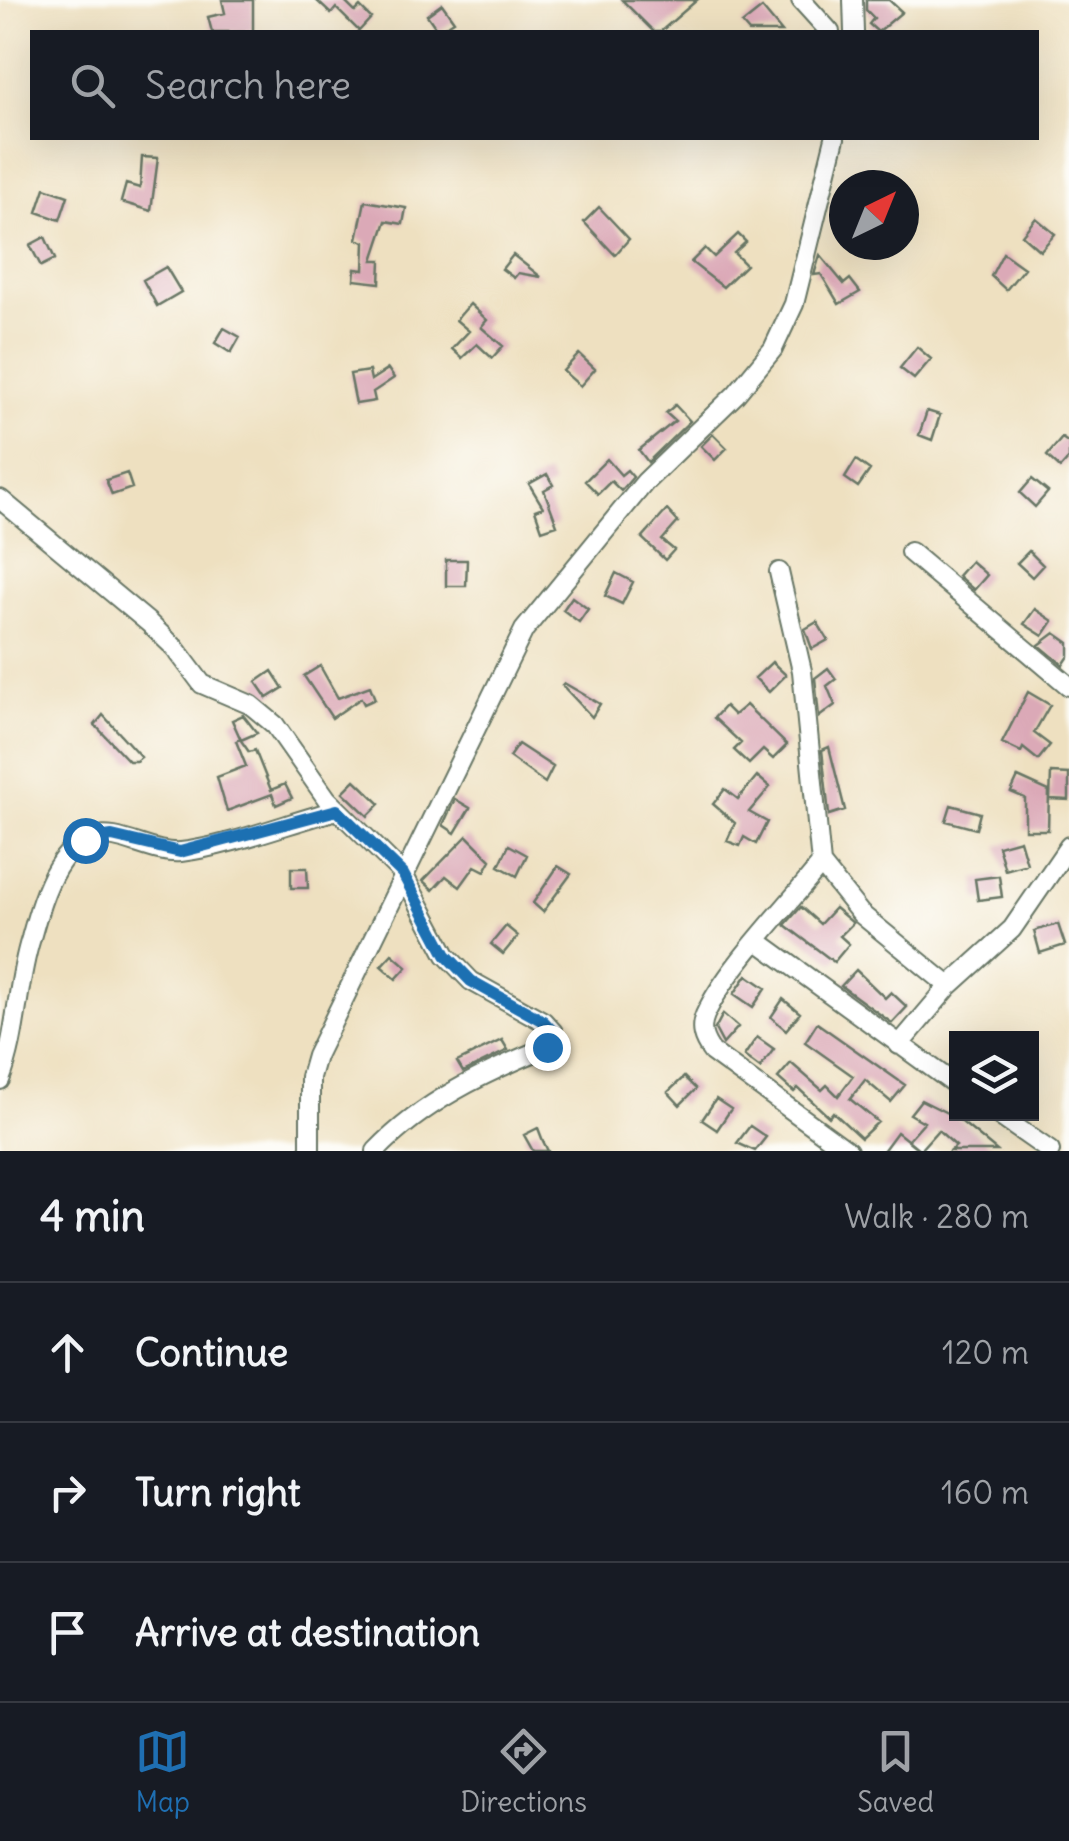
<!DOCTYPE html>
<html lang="en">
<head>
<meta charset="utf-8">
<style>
  :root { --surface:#171b24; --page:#20242c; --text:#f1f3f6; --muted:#9ea1a6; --line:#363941; --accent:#1f6fb2 }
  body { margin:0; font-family:Delius,sans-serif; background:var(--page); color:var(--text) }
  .controls { position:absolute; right:30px; bottom:30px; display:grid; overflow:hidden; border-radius:0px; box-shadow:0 10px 40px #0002 }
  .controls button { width:90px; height:90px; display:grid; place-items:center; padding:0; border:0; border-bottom:2px solid var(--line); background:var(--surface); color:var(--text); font:50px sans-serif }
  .compass { position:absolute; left:829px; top:170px; width:90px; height:90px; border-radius:50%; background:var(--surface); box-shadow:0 10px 40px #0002; rotate:43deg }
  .stop { position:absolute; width:30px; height:30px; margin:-22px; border:8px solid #1f6fb2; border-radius:50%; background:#fff }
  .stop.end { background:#1f6fb2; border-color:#fff; box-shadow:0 2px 10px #0008 }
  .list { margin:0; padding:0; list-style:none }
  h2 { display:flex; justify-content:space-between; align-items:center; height:130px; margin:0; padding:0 40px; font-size:42px }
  h2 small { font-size:32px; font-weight:400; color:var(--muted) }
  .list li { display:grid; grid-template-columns:65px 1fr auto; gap:30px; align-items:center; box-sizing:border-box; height:140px; padding:0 40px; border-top:2px solid var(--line) }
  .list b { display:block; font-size:38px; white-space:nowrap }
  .list em { font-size:32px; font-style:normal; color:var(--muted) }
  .icon { flex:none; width:55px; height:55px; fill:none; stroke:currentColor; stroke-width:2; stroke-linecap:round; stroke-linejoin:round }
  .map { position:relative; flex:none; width:1069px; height:1151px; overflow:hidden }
  .search { position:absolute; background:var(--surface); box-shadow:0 10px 40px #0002; left:30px; right:30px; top:30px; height:110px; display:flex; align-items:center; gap:25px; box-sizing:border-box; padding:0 35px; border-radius:0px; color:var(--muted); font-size:38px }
  .sheet { height:550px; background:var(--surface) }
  nav { display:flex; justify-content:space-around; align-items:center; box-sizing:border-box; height:140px; border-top:2px solid var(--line); background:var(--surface); font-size:28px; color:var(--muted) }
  nav a { display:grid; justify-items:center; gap:5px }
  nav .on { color:var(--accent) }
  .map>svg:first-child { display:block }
</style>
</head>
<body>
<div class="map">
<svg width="1069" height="1151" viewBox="0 0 1069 1151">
  <rect width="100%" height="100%" fill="#fdfcf7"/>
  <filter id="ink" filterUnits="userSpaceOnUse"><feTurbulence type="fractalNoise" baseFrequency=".01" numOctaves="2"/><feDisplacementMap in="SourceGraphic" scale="20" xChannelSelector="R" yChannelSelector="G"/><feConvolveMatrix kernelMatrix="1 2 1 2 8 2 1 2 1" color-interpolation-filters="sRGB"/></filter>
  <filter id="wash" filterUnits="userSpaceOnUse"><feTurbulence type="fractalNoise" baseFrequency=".0048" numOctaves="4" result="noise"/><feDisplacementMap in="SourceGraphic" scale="40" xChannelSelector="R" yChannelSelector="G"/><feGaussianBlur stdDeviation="2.25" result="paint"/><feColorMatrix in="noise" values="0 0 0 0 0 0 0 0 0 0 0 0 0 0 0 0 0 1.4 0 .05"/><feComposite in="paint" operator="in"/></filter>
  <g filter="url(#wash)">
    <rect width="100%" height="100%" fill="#eee0c0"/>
    <g id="blocks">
      <path fill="#dba9b7" d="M 222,0 L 253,0 L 253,32 L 212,32 L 208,17 L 225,13 Z
        M 316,0 L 343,0 L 355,12 L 360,7 L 371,18 L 359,31 L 336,8 L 331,14 Z
        M 622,0 L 697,0 L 660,32 L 654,32 Z
        M 866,0 L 889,0 L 902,12 L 878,32 L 869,24 L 874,18 L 866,10 Z
        M 442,4 L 454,21 L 438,31 L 427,15 Z
        M 762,8 L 782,32 L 749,32 L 742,24 Z
        M 142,157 L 158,158 L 151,211 L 121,202 L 126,184 L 140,188 Z
        M 45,188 L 68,196 L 60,220 L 37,212 Z
        M 365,201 L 406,208 L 403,224 L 386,221 L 373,260 L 381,260 L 380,283 L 354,280 L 355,269 L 364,270 L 365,242 L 357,239 Z
        M 599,207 L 629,239 L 615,255 L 584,222 Z
        M 1036,218 L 1055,234 L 1040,251 L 1022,235 Z
        M 738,234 L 746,242 L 734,253 L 746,265 L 723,287 L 691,262 L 705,248 L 714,257 Z
        M 45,237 L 55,259 L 41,266 L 30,245 Z
        M 1003,253 L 1024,268 L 1006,290 L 991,276 Z
        M 513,255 L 541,277 L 518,273 L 514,278 L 502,269 Z
        M 820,255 L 844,284 L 850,279 L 860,292 L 839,304 L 821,274 L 814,275 Z
        M 166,267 L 181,292 L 157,306 L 143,280 Z
        M 470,304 L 487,320 L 481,327 L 503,346 L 492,358 L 477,344 L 462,358 L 452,349 L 469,331 L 456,320 Z
        M 224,328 L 240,337 L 231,353 L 215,343 Z
        M 917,347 L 931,359 L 914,379 L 900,368 Z
        M 579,354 L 595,369 L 580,386 L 563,371 Z
        M 388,369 L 394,378 L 373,392 L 375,401 L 356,404 L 350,374 L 369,371 L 371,380 Z
        M 675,405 L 690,421 L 648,462 L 639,450 L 675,421 L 666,413 Z
        M 927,411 L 940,415 L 932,440 L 919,435 Z
        M 713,434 L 727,448 L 715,460 L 701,446 Z
        M 1062,438 L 1069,443 L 1069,458 L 1060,468 L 1047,456 Z
        M 607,459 L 621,475 L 627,470 L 633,477 L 621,491 L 611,481 L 598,494 L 585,481 Z
        M 856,460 L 870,470 L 858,487 L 845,478 Z
        M 127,473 L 132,488 L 112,495 L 106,480 Z
        M 547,474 L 553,485 L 544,490 L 557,525 L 542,530 L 535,510 L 543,507 L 529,484 Z
        M 1032,479 L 1048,492 L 1035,507 L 1020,493 Z
        M 667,510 L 678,522 L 662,540 L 674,550 L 665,560 L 642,538 Z
        M 1029,551 L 1043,565 L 1032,577 L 1017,563 Z
        M 446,560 L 467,560 L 466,586 L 446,586 Z
        M 971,561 L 987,575 L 974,590 L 958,576 Z
        M 616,573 L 633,582 L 622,604 L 605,596 Z
        M 572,597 L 588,609 L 579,622 L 563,610 Z
        M 1035,609 L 1053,621 L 1043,636 L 1024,624 Z
        M 817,622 L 828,640 L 812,649 L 805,629 Z
        M 1055,633 L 1069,643 L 1069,656 L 1063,665 L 1039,645 Z
        M 772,662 L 786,675 L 769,692 L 755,678 Z
        M 320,666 L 338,698 L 370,686 L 375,699 L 364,704 L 361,698 L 332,718 L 304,676 Z
        M 828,668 L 836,679 L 827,686 L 835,705 L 819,717 L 815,678 Z
        M 272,671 L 283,688 L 267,698 L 256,682 Z
        M 564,683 L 600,704 L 592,717 L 562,685 Z
        M 1028,692 L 1050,705 L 1034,733 L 1050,745 L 1038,760 L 1023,748 L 1021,752 L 1002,743 Z
        M 746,705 L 787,745 L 773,759 L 763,750 L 749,764 L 734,750 L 741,743 L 714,718 L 725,706 L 734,715 Z
        M 103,715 L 141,757 L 136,761 L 129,761 L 95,725 Z
        M 243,715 L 257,733 L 241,740 L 232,720 Z
        M 240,739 L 249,752 L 255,750 L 271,790 L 285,784 L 292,798 L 276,805 L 272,794 L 227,811 L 217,777 L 246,766 L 236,741 Z
        M 518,744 L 553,767 L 545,783 L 509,757 Z
        M 829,747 L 845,810 L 829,815 L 822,750 Z
        M 1051,773 L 1069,774 L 1069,800 L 1050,799 Z
        M 757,776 L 770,787 L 749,812 L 767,822 L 756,844 L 744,837 L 740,846 L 727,841 L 735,823 L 713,804 L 725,789 L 738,799 Z
        M 1018,777 L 1049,791 L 1048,830 L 1025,830 L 1025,798 L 1011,792 Z
        M 355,780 L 380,804 L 368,816 L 343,792 Z
        M 455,799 L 470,808 L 455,833 L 443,825 Z
        M 951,805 L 980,813 L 976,829 L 946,821 Z
        M 467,836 L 491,860 L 485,871 L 475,866 L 460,887 L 446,876 L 433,890 L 423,881 Z
        M 1020,840 L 1027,864 L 1005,870 L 998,846 Z
        M 509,845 L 527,855 L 517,876 L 499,866 Z
        M 558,866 L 571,874 L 543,912 L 533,903 Z
        M 291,868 L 307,868 L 308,888 L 291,888 Z
        M 999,876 L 1002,897 L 978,900 L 975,879 Z
        M 801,907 L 820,924 L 835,908 L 853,923 L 840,936 L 849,944 L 834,962 L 785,925 Z
        M 1058,924 L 1065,945 L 1040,953 L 1034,931 Z
        M 506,926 L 518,936 L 503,954 L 491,944 Z
        M 392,954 L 407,967 L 396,979 L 381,966 Z
        M 856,970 L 885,998 L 891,992 L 907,1007 L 892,1023 L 841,986 Z
        M 747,975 L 766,988 L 753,1007 L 734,994 Z
        M 783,999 L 800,1013 L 786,1030 L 771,1017 Z
        M 723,1014 L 738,1027 L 723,1044 L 715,1029 Z
        M 817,1023 L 905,1085 L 891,1102 L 865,1080 L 850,1099 L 878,1122 L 861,1138 L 833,1112 L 829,1117 L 798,1088 L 794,1092 L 778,1078 L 791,1063 L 822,1090 L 827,1085 L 838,1096 L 853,1076 L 805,1042 Z
        M 757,1037 L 774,1049 L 760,1068 L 744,1056 Z
        M 502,1040 L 508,1050 L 463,1072 L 457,1062 Z
        M 684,1077 L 696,1089 L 680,1105 L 668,1092 Z
        M 716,1099 L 731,1109 L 717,1130 L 702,1120 Z
        M 921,1100 L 957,1118 L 997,1151 L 950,1151 L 956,1146 L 938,1130 L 920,1150 L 908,1140 L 924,1122 L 910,1114 Z
        M 750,1126 L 766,1137 L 755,1151 L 737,1143 Z
        M 538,1128 L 543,1141 L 548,1151 L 533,1151 L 524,1135 Z
        M 897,1132 L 921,1151 L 883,1151 Z"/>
    </g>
  </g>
  <g filter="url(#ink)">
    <use href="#blocks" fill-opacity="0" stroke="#677665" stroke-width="2.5"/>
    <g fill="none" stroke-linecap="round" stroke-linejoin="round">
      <g stroke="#677665" stroke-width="22">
        <path id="minor" d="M 801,0 L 830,32
          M 853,0 L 854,32
          M 0,499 L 149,623 L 175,648 L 202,684 L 251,705 L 275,725 L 327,799 L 403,874 L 446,955 L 471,981 L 543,1021 L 553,1032 L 547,1047 C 484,1073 424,1101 376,1151
          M 910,552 L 1069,686
          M 779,572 L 802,671 L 821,864 L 861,914 L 949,986
          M 821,864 C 788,906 726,968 705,1015 C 699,1029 703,1040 712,1052 L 848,1151
          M 759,942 L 956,1085
          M 899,1045 L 949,986 L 1012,929 L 1069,846
          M 0,1080 C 18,1034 16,985 31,938 C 42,898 60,828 114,837 C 136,841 159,854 181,852 C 227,847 291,822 337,810
          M 997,1114 L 1050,1151
          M 310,1151 L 310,1077 L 316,1056 L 524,630 L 645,482 L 736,394 L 773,349 L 794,304 L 835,138"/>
      </g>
      <use href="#minor" stroke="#fff" stroke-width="18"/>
    </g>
  </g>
  <g fill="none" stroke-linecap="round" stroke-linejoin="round" filter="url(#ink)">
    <path stroke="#1f6fb2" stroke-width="12" d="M 85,840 L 112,836 L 180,852 L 337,810 L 403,874 L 446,955 L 471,981 L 543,1021 L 553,1032 L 547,1047"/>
  </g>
</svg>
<div class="controls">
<button><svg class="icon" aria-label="layers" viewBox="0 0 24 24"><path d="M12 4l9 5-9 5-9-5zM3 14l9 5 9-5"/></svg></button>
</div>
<svg class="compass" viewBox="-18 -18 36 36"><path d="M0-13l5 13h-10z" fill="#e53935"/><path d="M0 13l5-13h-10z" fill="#9ea1a6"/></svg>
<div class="stop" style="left:85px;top:840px"></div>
<div class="stop end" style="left:547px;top:1047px"></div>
<div class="search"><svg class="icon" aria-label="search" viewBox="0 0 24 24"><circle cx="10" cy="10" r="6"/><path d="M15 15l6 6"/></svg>Search here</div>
</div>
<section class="sheet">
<h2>4 min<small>Walk · 280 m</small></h2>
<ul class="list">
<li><svg class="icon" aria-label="ahead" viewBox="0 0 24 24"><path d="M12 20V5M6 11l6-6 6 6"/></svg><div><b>Continue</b></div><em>120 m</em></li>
<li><svg class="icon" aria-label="right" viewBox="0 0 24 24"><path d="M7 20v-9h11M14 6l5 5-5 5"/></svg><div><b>Turn right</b></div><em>160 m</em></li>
<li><svg class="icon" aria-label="arrive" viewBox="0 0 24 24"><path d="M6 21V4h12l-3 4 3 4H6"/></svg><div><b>Arrive at destination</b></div></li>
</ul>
</section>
<nav>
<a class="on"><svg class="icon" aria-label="map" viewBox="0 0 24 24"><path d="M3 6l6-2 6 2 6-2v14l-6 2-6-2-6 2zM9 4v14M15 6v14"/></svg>Map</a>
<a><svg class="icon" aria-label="directions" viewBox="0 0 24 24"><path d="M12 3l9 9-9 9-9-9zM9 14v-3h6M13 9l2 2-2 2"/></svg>Directions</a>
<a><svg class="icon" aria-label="saved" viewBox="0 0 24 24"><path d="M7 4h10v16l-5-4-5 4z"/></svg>Saved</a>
</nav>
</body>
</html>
